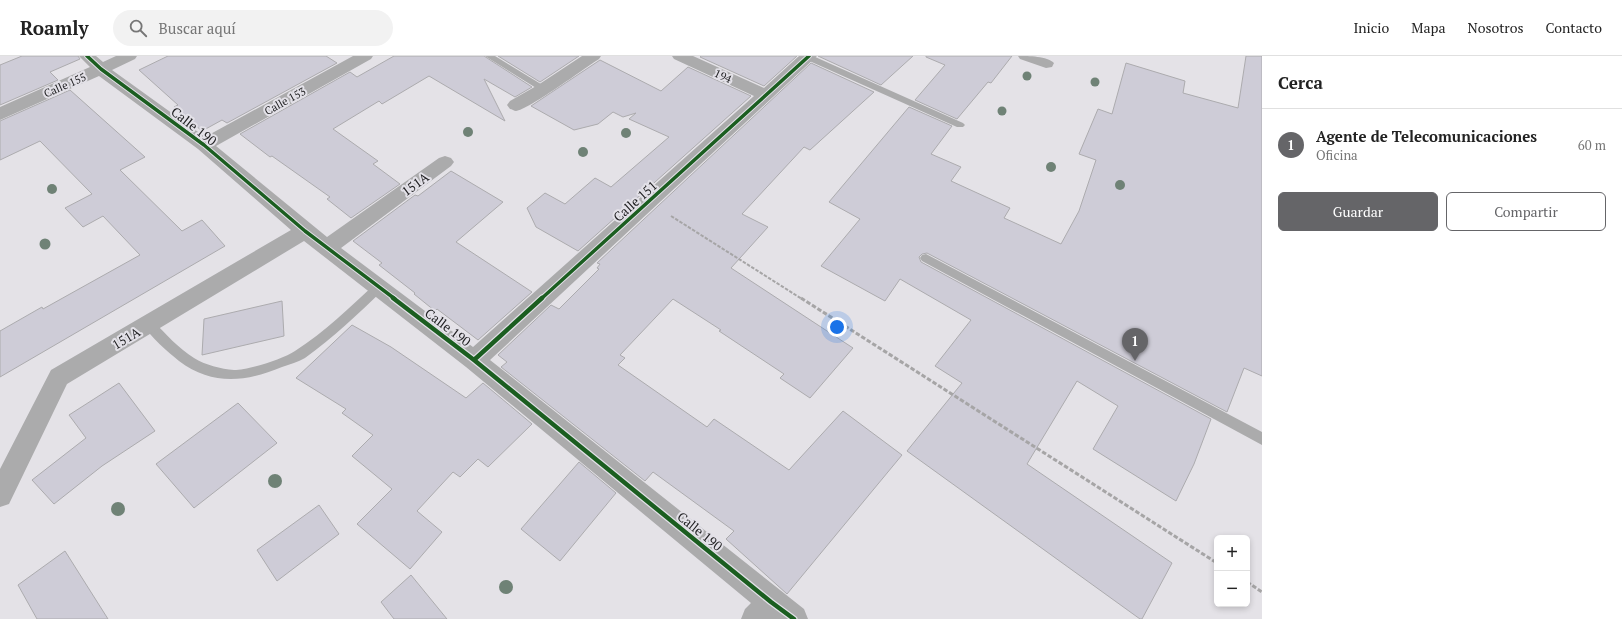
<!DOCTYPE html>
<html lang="es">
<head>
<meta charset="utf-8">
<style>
  :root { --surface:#fff; --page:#f2f2f2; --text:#222; --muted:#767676; --line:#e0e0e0; --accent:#656568 }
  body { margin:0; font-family:"PT Serif",serif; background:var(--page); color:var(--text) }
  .controls { position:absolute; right:12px; bottom:12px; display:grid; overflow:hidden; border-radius:6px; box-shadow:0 2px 6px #0003 }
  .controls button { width:36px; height:36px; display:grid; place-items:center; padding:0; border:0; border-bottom:1px solid var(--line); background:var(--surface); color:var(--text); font:20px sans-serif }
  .you { position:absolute; left:837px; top:271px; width:14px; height:14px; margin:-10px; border:3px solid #fff; border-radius:50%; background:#1a73e8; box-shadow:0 0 0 6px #1a73e833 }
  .badge { display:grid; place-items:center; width:26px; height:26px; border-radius:50%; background:var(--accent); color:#fff; font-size:13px; font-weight:700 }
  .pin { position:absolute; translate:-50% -33px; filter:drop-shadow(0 1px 2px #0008) }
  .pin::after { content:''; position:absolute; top:21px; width:14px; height:12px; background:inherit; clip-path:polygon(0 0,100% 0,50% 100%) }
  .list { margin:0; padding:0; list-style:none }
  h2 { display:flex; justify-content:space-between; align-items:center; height:52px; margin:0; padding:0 16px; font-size:17px }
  h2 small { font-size:13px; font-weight:400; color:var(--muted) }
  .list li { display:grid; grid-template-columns:26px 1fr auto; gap:12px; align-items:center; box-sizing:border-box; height:72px; padding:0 16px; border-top:1px solid var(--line) }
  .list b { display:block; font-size:15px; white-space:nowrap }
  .list p { margin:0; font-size:13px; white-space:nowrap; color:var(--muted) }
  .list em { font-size:13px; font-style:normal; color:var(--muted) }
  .actions { display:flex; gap:8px; padding:12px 16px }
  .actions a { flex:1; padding:9px 0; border:1px solid var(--accent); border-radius:6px; text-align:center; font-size:14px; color:var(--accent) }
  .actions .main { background:var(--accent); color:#fff }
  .icon { flex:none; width:22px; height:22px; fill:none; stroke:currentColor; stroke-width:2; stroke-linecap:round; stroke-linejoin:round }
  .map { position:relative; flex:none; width:1262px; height:563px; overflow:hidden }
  header { display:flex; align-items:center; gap:24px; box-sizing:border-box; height:56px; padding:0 20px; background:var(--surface); border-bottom:1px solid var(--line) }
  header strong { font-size:19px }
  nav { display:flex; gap:22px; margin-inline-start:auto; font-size:14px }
  .search { width:280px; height:36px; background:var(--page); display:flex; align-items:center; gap:10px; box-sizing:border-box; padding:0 14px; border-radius:22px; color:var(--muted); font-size:15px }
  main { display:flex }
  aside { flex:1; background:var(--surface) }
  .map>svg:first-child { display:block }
</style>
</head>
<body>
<header>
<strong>Roamly</strong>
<div class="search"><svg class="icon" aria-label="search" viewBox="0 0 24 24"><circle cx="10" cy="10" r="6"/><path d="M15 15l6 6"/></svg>Buscar aquí</div>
<nav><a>Inicio</a><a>Mapa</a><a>Nosotros</a><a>Contacto</a></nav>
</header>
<main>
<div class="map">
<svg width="1262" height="563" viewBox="0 0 1262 563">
  <rect width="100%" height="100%" fill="#e4e2e7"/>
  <path fill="#ceccd7" stroke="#acabae" d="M 22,0 L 78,0 L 80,3 L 50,16 L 58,24 L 0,49 L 0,9 Z
    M 168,0 L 326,0 L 337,7 L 227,67 L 222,64 L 202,75 L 174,51 L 178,49 L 139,14 Z
    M 394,0 L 484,0 L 532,31 L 515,41 L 484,23 L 505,65 L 429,20 L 382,48 L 379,45 L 333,73 L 378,105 L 373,108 L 400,128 L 351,162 L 327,143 L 330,141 L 272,100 L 270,101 L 240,78 L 350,16 L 357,21 Z
    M 498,0 L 579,0 L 540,26 Z
    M 701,0 L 797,0 L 764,30 L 700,1 Z
    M 818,0 L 913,0 L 881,29 Z
    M 926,0 L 1012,0 L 991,27 L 988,26 L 957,63 L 915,44 L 945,9 L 926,1 Z
    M 1246,0 L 1262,0 L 1262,320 L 1244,312 L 1227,356 L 927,197 L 922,198 L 919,201 L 921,206 L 1211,363 L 1194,408 L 1176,445 L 1093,393 L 1118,350 L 1077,325 L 1027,408 L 1172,507 L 1142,563 L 1140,563 L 907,395 L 962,327 L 935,310 L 971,264 L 900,223 L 885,245 L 821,210 L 860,163 L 829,146 L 909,51 L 952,70 L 931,98 L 961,111 L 951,125 L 1010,152 L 1004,162 L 1061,188 L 1079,155 L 1096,104 L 1079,98 L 1098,53 L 1112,58 L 1126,7 L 1185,25 L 1183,37 L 1238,52 Z
    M 600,4 L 661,35 L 688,11 L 751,40 L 578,195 L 536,171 L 527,152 L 545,137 L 565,148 L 595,122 L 611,131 L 669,81 L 629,63 L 636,57 L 623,61 L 613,56 L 598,68 L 574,74 L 531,50 Z
    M 811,7 L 874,36 L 810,94 L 804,91 L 742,158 L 768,171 L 731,212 L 853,292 L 810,342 L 780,322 L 784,318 L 719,275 L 721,274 L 673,243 L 620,299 L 625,302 L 618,309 L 707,371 L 714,363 L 789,414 L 843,355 L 902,399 L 787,538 L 726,483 L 734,475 L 653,416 L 645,425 L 501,311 L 507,306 L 498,299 L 551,249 L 559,253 L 599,213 L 597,212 L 600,208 L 597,207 Z
    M 70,34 L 145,101 L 120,114 L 182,175 L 202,164 L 225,190 L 0,321 L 0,275 L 42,251 L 43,253 L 140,199 L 103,160 L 83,171 L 65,152 L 92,138 L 40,85 L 0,104 L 0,65 Z
    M 451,115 L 503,146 L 456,186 L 532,236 L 478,284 L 437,253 L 435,255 L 414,238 L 415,237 L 379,209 L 382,207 L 353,185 L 415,139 L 418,140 Z
    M 282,245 L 284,280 L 202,299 L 204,263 Z
    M 352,269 L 391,291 L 466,342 L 483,327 L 532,368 L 488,411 L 478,403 L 460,421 L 453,416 L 417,455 L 442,476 L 410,513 L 357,468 L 392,433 L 352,400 L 373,379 L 342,357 L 346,353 L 296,322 Z
    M 119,327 L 155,375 L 102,410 L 54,448 L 32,424 L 86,382 L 69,359 Z
    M 238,347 L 277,387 L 194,452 L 156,408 Z
    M 579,406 L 616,437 L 560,505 L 521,473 Z
    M 319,449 L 339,478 L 277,525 L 257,494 Z
    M 65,495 L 108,563 L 37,563 L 18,529 Z
    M 411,519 L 447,563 L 394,563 L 381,546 Z"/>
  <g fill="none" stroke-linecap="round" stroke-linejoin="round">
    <path stroke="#a6a5a6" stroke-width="2" stroke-dasharray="3.5 1.5" stroke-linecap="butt" d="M 671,160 L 802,243"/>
    <path stroke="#a6a5a6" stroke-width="3" stroke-dasharray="4.5 2" stroke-linecap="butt" d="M 801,242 L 1217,507
      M 1247,526 L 1262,536"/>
    <path fill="#ababac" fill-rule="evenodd" d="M 485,0 L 495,0 L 549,33 L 547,35 L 541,35 Z
      M 804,0 L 813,0 L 963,67 L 965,69 L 963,71 L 957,71 L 805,3 Z
      M 926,198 L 1262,376 L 1262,389 L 922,205 L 920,202 L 922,199 Z
      M 379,226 L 383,228 L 385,231 L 383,234 C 358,258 333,282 305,302 C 298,306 290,308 282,311 C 246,326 212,330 179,305 C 168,296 150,281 143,268 L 145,265 L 149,263 L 153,265 C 166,278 178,292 194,302 C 205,309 221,313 234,314 C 249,314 283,303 295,295 C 325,276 350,251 375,228 Z"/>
    <path fill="#ababac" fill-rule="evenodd" d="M 79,0 L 96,0 L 103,6 L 116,0 L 137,0 L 135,3 L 112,14 L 205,81 L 353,0 L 373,0 L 371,3 L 216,90 L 327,181 L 439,102 L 445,100 L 451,102 L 454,106 L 451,110 L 341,192 L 473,291 L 754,40 L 674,3 L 672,0 L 693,0 L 764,32 L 799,0 L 817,0 L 490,304 L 804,553 L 808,563 L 741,563 L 745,553 L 751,547 L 466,311 L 304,185 L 67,328 L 9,448 L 0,451 L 0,413 L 51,314 L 291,174 L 198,93 L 99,20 L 0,64 L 0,51 L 90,11 Z
      M 582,0 L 601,0 L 599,3 C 585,12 528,54 516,55 C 514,55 512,53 510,53 L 507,49 L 510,45 L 538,29 Z
      M 1018,0 C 1029,0 1047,0 1054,7 L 1052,11 L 1046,12 L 1020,3 Z"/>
    <g stroke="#e3e1e8" stroke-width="5.5">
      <path id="cycleway-far1" d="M 87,0 L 101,13 L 204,89 L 305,175 L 395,243
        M 541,243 L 809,0"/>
    </g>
    <g stroke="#e3e1e8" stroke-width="7">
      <path id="cycleway" d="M 393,242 L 474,304 L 771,546 L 794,563
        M 474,304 L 542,242"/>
    </g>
    <use href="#cycleway-far1" stroke="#1b5e20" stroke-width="3.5"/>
    <use href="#cycleway" stroke="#1b5e20" stroke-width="4.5"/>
  </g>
  <g fill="#6f8276">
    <circle cx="1027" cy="20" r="4.5"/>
    <circle cx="1095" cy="26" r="4.5"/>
    <circle cx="1002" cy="55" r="4.5"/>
    <circle cx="468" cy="76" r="5"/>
    <circle cx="626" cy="77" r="5"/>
    <circle cx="583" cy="96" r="5"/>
    <circle cx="1051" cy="111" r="5"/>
    <circle cx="1120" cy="129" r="5"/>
    <circle cx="52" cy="133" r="5"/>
    <circle cx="45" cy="188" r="5.5"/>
    <circle cx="275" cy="425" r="7"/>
    <circle cx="118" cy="453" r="7"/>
    <circle cx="506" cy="531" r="7"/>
  </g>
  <g text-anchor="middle" stroke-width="4" stroke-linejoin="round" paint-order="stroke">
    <g font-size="11" fill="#212123" stroke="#e3e1e8">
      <text transform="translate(723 20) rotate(25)" y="4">194</text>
      <text transform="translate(65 29) rotate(-24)" y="4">Calle 155</text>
      <text transform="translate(285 45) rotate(-29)" y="4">Calle 153</text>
    </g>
    <g font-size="13" fill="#212123" stroke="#e3e1e8">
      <text transform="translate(194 70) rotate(38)" y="5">Calle 190</text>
      <text transform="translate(415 128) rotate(-36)" y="5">151A</text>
      <text transform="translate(635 145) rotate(-42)" y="5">Calle 151</text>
      <text transform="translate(448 271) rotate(37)" y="5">Calle 190</text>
      <text transform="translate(126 282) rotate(-31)" y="5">151A</text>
      <text transform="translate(700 475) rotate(39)" y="5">Calle 190</text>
    </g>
  </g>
</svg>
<div class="controls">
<button>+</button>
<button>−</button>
</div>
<div class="you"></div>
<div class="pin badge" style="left:1135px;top:305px">1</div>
</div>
<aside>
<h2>Cerca<small></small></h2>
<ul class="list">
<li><span class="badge">1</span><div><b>Agente de Telecomunicaciones</b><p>Oficina</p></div><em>60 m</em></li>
</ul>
<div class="actions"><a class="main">Guardar</a><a>Compartir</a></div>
</aside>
</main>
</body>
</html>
